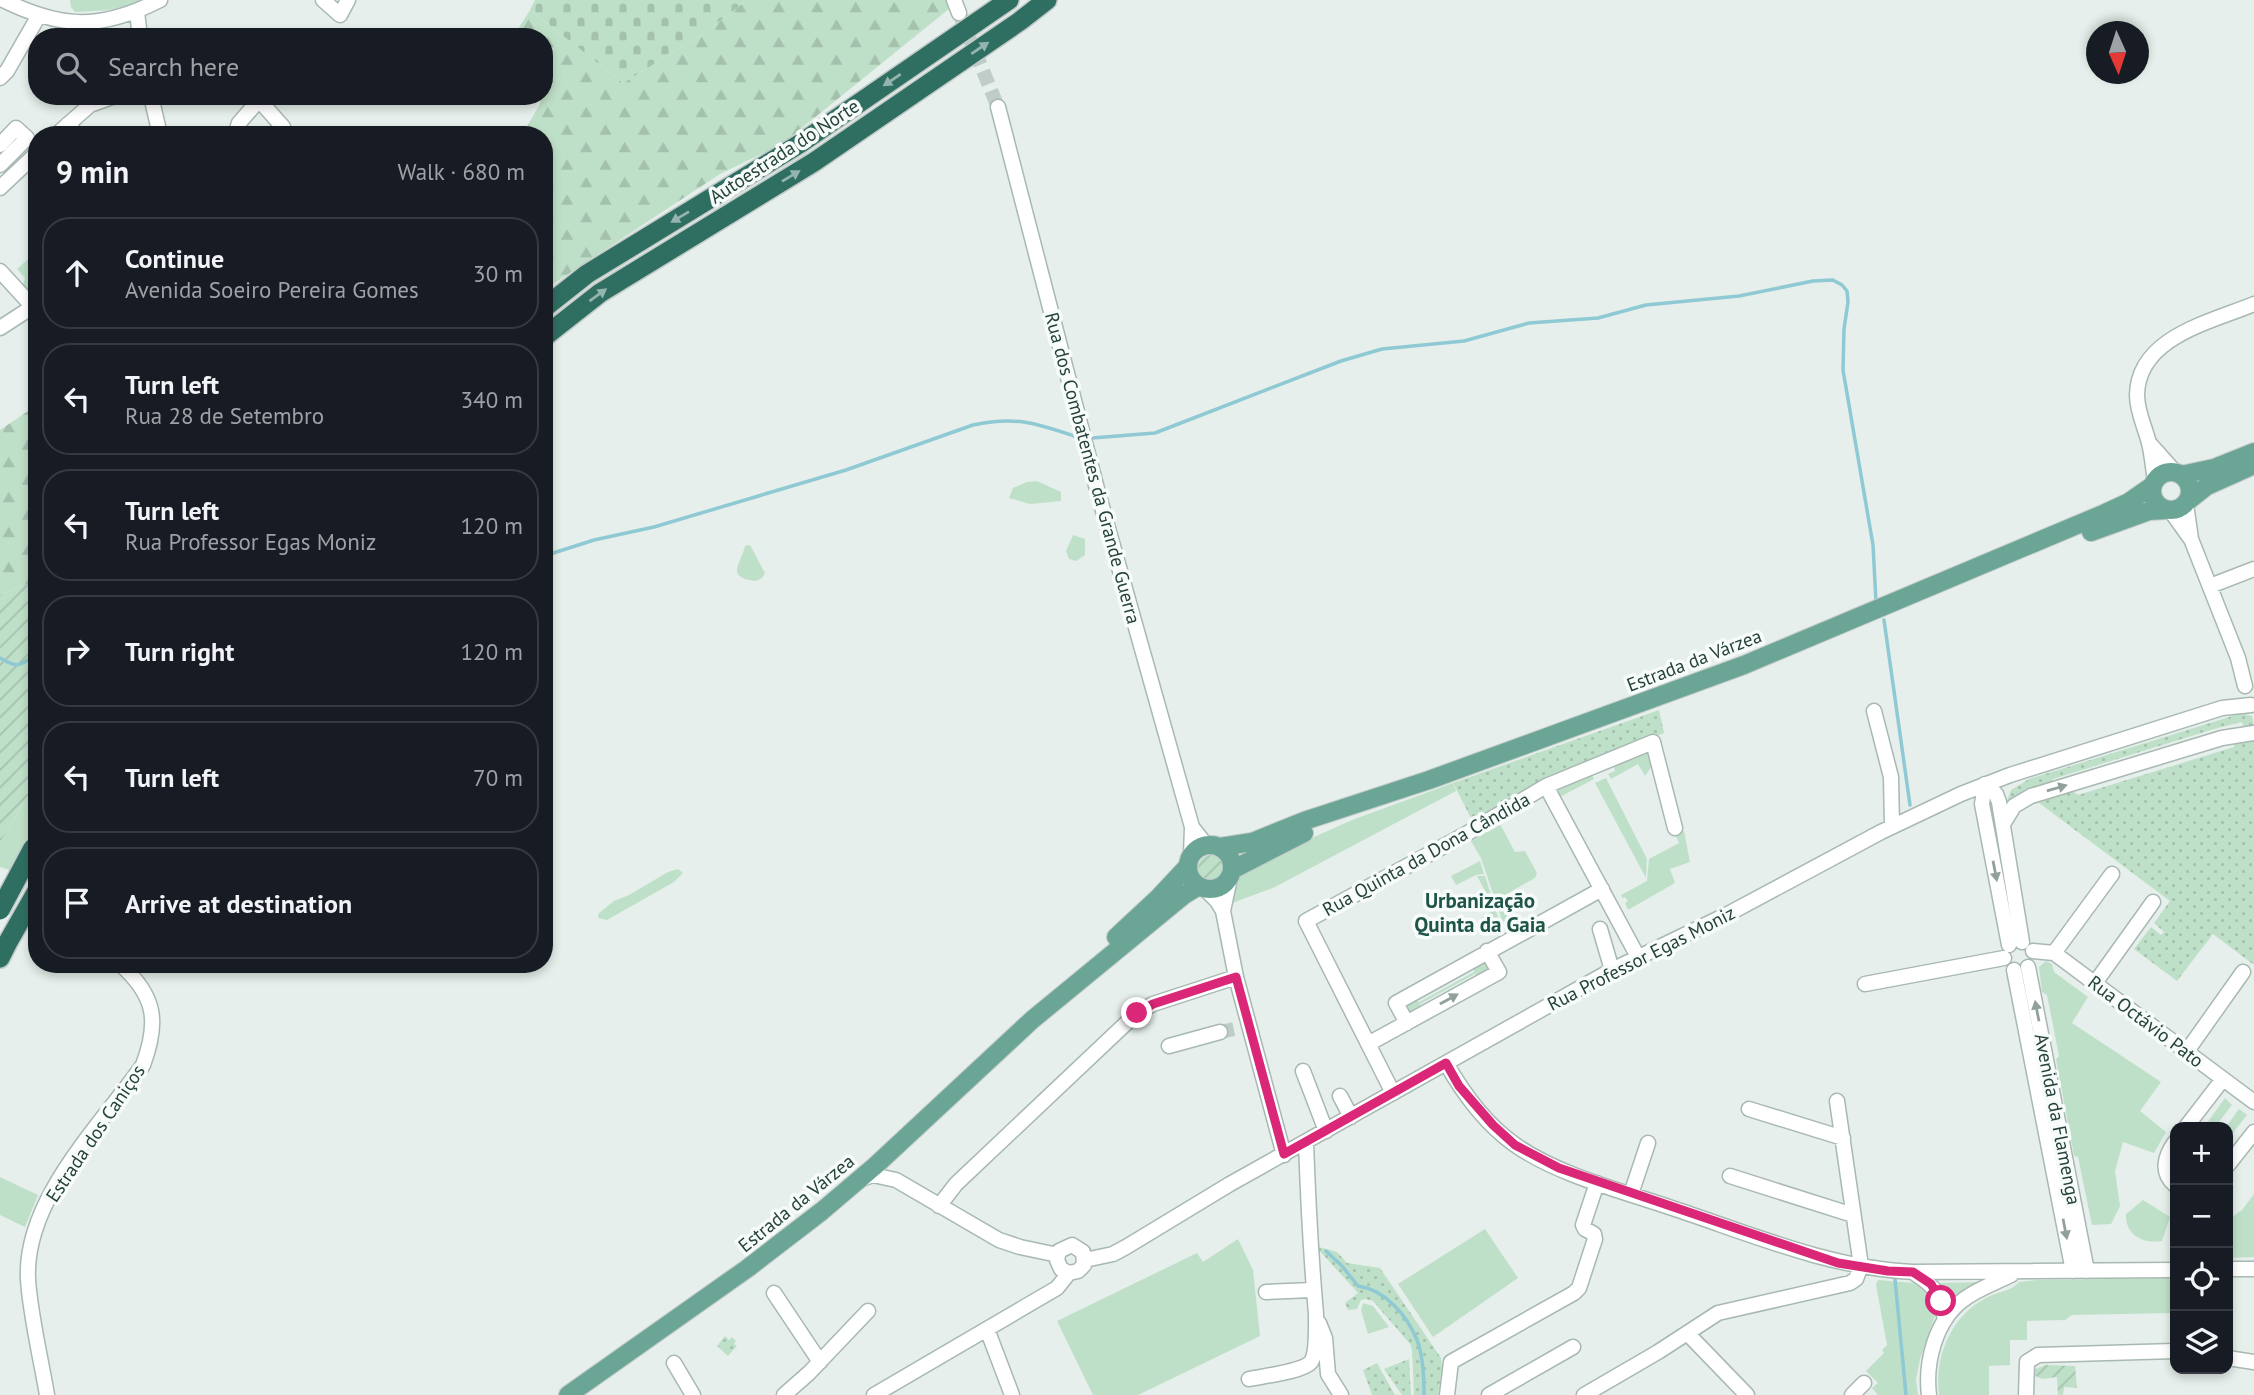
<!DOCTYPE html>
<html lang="en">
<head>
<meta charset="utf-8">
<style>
  :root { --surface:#171b24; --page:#20242c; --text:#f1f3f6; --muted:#9ea1a6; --line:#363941 }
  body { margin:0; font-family:"PT Sans",sans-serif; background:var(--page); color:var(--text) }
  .controls { position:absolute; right:21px; bottom:21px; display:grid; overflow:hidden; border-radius:14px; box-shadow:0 4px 10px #0003 }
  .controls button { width:63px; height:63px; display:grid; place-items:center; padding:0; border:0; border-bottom:2px solid var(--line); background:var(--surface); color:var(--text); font:35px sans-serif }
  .compass { position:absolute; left:2086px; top:21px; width:63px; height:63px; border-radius:50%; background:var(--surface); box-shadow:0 4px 10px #0003; rotate:177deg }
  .stop { position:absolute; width:21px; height:21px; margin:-16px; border:5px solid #db2777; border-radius:50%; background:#fff }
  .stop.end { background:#db2777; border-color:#fff; box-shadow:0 2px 7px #0008 }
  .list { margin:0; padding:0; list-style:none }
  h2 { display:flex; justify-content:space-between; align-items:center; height:91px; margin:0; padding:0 28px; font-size:30px }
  h2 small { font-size:23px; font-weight:400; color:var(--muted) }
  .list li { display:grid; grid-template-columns:46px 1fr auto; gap:21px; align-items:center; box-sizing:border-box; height:112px; margin:0 14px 14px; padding:0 14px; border:2px solid var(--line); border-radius:28px }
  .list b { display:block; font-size:26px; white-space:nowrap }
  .list p { margin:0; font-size:23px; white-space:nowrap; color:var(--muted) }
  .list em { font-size:23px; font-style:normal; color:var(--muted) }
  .icon { flex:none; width:38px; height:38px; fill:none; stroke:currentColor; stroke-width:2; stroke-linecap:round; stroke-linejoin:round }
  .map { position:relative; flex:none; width:2254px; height:1395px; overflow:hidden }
  .search { position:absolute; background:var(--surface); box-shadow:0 4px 10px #0003; left:28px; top:28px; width:525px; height:77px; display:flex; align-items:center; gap:18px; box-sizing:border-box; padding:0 24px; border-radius:28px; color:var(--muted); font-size:26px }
  .panel { position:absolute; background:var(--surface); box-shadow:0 4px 10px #0003; left:28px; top:126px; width:525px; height:847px; border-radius:28px }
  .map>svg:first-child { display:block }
</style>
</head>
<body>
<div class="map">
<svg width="2254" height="1395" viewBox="0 0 2254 1395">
  <defs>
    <pattern id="forest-firs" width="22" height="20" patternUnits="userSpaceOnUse" patternTransform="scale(1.75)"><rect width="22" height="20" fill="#bfe0c8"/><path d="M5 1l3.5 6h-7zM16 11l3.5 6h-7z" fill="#a4c1ad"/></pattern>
    <pattern id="cemetery-stones" width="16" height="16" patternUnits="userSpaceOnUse" patternTransform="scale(1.75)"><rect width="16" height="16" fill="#bfe0c8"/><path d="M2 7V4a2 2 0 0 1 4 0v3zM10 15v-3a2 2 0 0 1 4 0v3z" fill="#a4c1ad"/></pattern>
    <pattern id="park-dots" width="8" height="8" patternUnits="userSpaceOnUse" patternTransform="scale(1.75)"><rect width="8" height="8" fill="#bfe0c8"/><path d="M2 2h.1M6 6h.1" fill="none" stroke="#a4c1ad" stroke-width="1.8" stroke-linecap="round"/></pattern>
    <pattern id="garden-furrows" width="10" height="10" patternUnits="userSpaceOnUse" patternTransform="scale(1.75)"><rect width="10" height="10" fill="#bfe0c8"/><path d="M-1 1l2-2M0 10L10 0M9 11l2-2" fill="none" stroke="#a4c1ad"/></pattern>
  </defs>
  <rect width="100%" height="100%" fill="#e6efeb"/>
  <path fill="#bfe0c8" d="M 70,0 L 143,0 C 121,10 99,11 75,12 L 71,7 Z
    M 28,259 L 37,266 L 36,293 L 32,293 L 36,288 L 32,284 L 27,290 L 23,285 L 25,278 L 17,269 Z
    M 1037,481 L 1061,492 L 1061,501 L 1030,504 L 1009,498 L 1013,488 L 1027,482 Z
    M 1073,535 L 1085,539 L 1085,555 L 1076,561 L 1069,559 L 1066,551 Z
    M 750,545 L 765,573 L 762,578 L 756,581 C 725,577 740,566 745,546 Z
    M 1648,751 L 1655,761 L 1645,776 L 1638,764 L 1611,779 L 1608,774 L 1615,771 L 1613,764 Z
    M 1591,773 L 1594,779 L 1558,798 L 1557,792 L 1560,787 Z
    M 1606,778 L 1647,859 L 1646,878 L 1595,783 Z
    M 37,781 L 37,878 L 0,867 L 0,842 Z
    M 1453,783 L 1456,791 L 1273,888 L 1227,905 L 1237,880 L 1246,871 L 1263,860 L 1352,820 Z
    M 1500,824 L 1515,852 L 1525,851 L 1537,873 L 1535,878 L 1505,895 L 1517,919 L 1504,926 L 1481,858 L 1471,841 Z
    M 1674,831 L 1684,831 L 1690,862 L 1670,869 L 1675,883 L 1628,910 L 1625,903 L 1628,901 L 1625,897 L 1622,898 L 1621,895 L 1647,881 L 1649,859 L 1679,843 Z
    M 1480,861 L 1484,874 L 1476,875 L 1456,885 L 1451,876 Z
    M 678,869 L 683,873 L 674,882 L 607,920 L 598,918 L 599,913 L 614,901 L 629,895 L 668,872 Z
    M 1477,876 L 1485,876 L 1501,927 L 1490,934 L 1480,919 L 1495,909 Z
    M 1485,961 L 1489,965 L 1490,972 L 1482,978 L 1475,974 L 1420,1004 L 1421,1013 L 1409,1017 L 1404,1007 L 1406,1002 L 1412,998 L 1419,1002 L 1474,972 L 1473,964 Z
    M 2046,961 L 2052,964 L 2054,972 L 2088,997 L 2072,1023 L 2161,1082 L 2140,1111 L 2166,1132 L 2154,1153 L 2123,1142 L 2115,1171 L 2120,1206 L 2111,1224 L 2092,1225 L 2078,1157 L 2074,1156 L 2056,1059 L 2059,1056 L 2047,995 L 2042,992 L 2039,967 Z
    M 2225,1098 L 2232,1105 L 2215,1127 L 2204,1127 Z
    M 2239,1109 L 2247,1115 L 2228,1139 L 2228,1127 L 2226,1127 Z
    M 0,1177 L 38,1195 L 25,1227 L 0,1215 Z
    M 2254,1194 L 2254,1257 L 2228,1258 L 2228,1220 L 2242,1210 Z
    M 2143,1200 L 2170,1217 L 2162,1241 C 2143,1244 2125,1235 2126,1214 Z
    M 1485,1229 L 1518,1278 L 1433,1337 L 1398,1284 Z
    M 1238,1239 L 1253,1270 L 1260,1336 L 1138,1395 L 1093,1395 L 1057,1321 L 1197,1253 L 1203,1262 Z
    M 2174,1278 L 2175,1313 L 2072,1315 L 2065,1320 L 2027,1321 L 2027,1340 L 2010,1340 L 2010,1365 L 1989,1366 L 1989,1395 L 1939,1395 C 1934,1357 1951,1316 1986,1298 C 1996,1292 2012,1291 2019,1282 L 2037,1280 Z
    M 1878,1280 L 1914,1283 L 1928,1294 L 1935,1316 L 1920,1359 L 1916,1380 L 1918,1395 L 1878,1395 L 1872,1388 L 1878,1383 L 1866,1371 L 1884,1353 L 1882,1350 L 1887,1345 L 1876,1285 Z
    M 1987,1282 L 1948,1308 L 1946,1295 L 1939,1283 Z
    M 1363,1303 L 1373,1306 L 1389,1327 L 1368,1334 L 1361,1310 Z"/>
  <path fill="url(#forest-firs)" d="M 747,0 L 960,0 L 782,144 L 720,174 L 544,290 L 544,135 L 522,135 L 541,102 L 533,96 L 544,96 L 544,37 L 513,37 L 530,10 L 623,83 L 703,34 Z
    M 37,405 L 37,585 L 27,584 L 0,595 L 0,430 Z"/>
  <path fill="url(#cemetery-stones)" d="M 535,0 L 747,0 L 703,34 L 623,83 L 530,10 Z"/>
  <path fill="url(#park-dots)" d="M 1659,710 L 1664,733 L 1618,751 L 1475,826 L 1453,783 Z
    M 2242,713 L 2252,716 L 2254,726 L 2243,727 L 2242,722 L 2214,729 L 2053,779 L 2051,783 L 2027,789 L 2011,801 L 2007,801 L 2011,790 L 2029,779 Z
    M 2254,741 L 2254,965 L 2213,934 L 2177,981 L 2134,949 L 2151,927 L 2161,935 L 2164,932 L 2154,923 L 2170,901 L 2039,803 L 2042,799 L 2073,791 L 2078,795 L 2234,747 L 2234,744 Z
    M 1315,1246 L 1337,1252 L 1347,1263 L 1380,1268 L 1441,1358 L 1442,1367 L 1438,1395 L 1414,1395 L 1412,1350 L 1410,1344 L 1373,1301 L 1366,1299 L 1361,1300 L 1357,1309 L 1348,1310 L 1345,1303 L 1358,1293 Z
    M 725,1336 L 729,1340 L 732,1337 L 736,1341 L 734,1344 L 737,1346 L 728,1356 L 717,1346 Z
    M 1409,1359 L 1411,1395 L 1402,1395 L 1384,1369 Z
    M 1377,1363 L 1395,1395 L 1372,1395 L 1363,1370 Z"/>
  <path fill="url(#garden-furrows)" d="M 27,584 L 37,585 L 37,781 L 0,842 L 0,595 Z
    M1198 868a13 13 0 1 1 26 0a13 13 0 1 1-26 0Z
    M 2046,1365 L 2075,1366 L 2077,1388 L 2064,1387 L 2063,1395 L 2058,1395 L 2057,1377 L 2042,1379 L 2033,1375 L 2035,1369 Z"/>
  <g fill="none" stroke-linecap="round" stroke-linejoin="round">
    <path stroke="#8ec9d4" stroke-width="3.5" d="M 1092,438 L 1155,433 L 1341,361 L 1382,349 L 1464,341 L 1529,323 L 1598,318 L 1646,305 L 1739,296 L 1813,281 L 1833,280 L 1842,285 L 1847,291 L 1848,302 L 1844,329 L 1843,370 L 1873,545 L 1876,602
      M 544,556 L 594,540 L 654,527 L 846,470 L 973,425 C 1016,416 1035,423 1074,436
      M 1884,620 L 1910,805
      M 0,658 C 19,669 19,666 37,654
      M 1326,1251 L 1342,1266 L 1358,1286 C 1384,1289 1407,1315 1417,1340 C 1423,1355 1424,1379 1424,1395
      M 1895,1279 L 1906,1395"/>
    <path stroke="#bfccc8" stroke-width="14" stroke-dasharray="14 7" stroke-linecap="butt" d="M 959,13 L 998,107
      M 1220,1032 L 1239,1028"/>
    <g stroke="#a8b8b2" stroke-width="17">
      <path id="minor" d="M 3,0 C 62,29 101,30 160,0
        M 323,0 L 340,15 L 348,0
        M 954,0 L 959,13
        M 137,12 L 140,37
        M 0,78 L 7,71 L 38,17
        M 151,96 L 160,135
        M 998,107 L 1097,489 L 1192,827 L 1191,855
        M 68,124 L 77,135
        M 56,135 L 90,105 L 115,96
        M 235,135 L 239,123 L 259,100 L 283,127 L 286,135
        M 0,145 L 16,128 L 27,138 L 0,165
        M 0,188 L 37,153
        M 0,271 L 33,307
        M 0,328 L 37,304
        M 2150,444 L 2175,472
        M 2155,481 C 2153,468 2152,455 2149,443 C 2145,427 2137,412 2137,395 C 2138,337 2211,322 2254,304
        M 2186,504 L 2191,539 L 2238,658 L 2245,686
        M 2170,510 L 2190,538
        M 2210,586 L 2254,569
        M 1874,711 L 1891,777 L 1892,826
        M 1985,784 L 1996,794 L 1999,802 L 2022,942
        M 1985,784 L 1982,804 L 2009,945
        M 1546,786 L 1638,957
        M 2003,824 L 2014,806 L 2031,796 L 2222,738 L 2254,733
        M 1192,827 L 1206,845
        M 1230,878 L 1223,911 L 1236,977 L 1284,1155
        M 1205,889 L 1217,901 L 1223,911
        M 1600,929 L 1612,970
        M 2033,951 L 2054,953 L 2254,1102
        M 2054,953 L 2112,874
        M 2028,967 L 2087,1271
        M 2014,970 L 2073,1271
        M 2095,983 L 2153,902
        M 1865,984 L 2004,958
        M 1407,1023 L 1396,1003 L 1602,889
        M 1368,1044 L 1499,972 L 1487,951
        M 1169,1046 L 1220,1032
        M 2187,1051 L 2243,972
        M 1446,1063 C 1463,1093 1486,1124 1514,1144 C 1557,1175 1623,1191 1672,1208 C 1751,1234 1829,1268 1913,1272 L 2175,1270
        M 1303,1071 L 1326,1131
        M 1393,1093 L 1306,921 L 1466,834 L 1546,786 L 1653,742 L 1675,828
        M 1340,1096 L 1351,1117
        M 1749,1109 L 1843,1138
        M 2186,1127 L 2223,1079
        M 2175,1142 C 2165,1156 2160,1172 2175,1185
        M 2228,1165 L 2254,1132
        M 1730,1176 L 1853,1215
        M 861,1179 L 873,1175 L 896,1180 L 999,1240 L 1020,1247 L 1058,1255
        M 1631,1194 L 1648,1143
        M 939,1206 L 956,1184 L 1137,1013 L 1153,1004 L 1236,977
        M 1085,1260 L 1113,1254 L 1126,1247 L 1230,1184 L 1612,970 L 1728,914 L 1881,832 L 1961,794 L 2010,775 L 2222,708 L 2251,705
        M 2228,1269 L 2254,1269
        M 1914,1273 C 1937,1288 1940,1294 1945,1320
        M 1266,1292 L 1312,1290
        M 774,1293 L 820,1362
        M 1319,1323 L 1325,1338 L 1328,1374 L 1341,1395
        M 987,1329 L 1012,1395
        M 1687,1333 L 1747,1395
        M 2228,1358 L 2254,1362
        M 674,1363 L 693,1395
        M 1249,1379 C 1263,1376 1302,1372 1311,1362 C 1317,1354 1316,1324 1316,1314 C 1311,1257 1308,1200 1306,1142
        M 47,1395 C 41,1359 30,1314 28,1279 C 24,1200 100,1126 143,1065 C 159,1022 156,996 120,964
        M 784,1395 L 809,1373 L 868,1311
        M 874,1395 L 1057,1288 L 1069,1273 L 1078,1271 L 1084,1265 L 1083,1252 L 1072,1245 L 1059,1251 L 1057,1260 L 1061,1269 L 1069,1273
        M 1447,1395 L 1451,1362 L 1574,1293 L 1579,1288 L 1595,1239 L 1594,1234 L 1585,1229 L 1583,1225 L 1597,1183
        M 1489,1395 L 1573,1347
        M 1584,1395 L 1658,1352 L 1718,1313 L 1850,1283 L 1856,1279 L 1861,1266 L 1837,1101
        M 1852,1395 L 1864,1383
        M 1929,1395 C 1925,1363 1935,1321 1963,1300 C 1977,1289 1995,1283 2011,1275
        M 2026,1395 L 2027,1362 L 2038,1355 L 2175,1351"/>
    </g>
    <g stroke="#c2cac8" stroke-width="20">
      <path id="major" d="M2152 491a19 19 0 1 1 38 0a19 19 0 1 1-38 0Z
        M 2181,475 L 2214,468 L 2254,452
        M 2188,501 L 2207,486 L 2254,465
        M 2091,532 L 2149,511 L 2166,510
        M1188 867a22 22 0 1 1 44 0a22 22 0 1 1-44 0Z
        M 1220,847 L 1252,842 L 1304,821 L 1429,780 L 1744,665 L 2103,514 L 2129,502 L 2152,486
        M 1232,870 L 1304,833
        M 1116,937 L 1159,897 L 1188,866
        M 568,1395 L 748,1268 L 822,1211 L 875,1166 L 1032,1020 L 1184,895 L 1199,886"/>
    </g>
    <g stroke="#c2cac8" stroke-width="22">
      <path id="highway" d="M 544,308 L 587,274 L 801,143 L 1009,0
        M 544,337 L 600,293 L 814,162 L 1020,21 L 1047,0
        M 0,958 L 8,942"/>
    </g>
    <use href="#minor" stroke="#fff" stroke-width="14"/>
    <use href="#major" stroke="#6aa596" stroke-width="18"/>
    <use href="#highway" stroke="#2f6f62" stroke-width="19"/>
    <g stroke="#c2cac8" stroke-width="22" stroke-linecap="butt">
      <path id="highway-bridge" d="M 0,910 L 33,848
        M 8,942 L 37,891"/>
    </g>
    <use href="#highway-bridge" stroke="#2f6f62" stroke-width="19"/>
  </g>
  <defs><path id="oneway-solid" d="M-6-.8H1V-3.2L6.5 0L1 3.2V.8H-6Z" transform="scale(1.75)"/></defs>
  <g fill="#93b5ae">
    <use href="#oneway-solid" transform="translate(980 48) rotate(-34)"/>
    <use href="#oneway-solid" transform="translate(892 80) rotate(146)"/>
    <use href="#oneway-solid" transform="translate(791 176) rotate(-31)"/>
    <use href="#oneway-solid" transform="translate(680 217) rotate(149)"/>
    <use href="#oneway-solid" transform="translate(598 295) rotate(-36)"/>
  </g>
  <g fill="#92a09c">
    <use href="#oneway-solid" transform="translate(2057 788) rotate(-16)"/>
    <use href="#oneway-solid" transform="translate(1995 871) rotate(79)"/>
    <use href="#oneway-solid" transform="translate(1449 999) rotate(-29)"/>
    <use href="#oneway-solid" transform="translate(2037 1011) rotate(-101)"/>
    <use href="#oneway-solid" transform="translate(2065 1229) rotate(79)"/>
  </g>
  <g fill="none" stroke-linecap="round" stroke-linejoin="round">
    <path stroke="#db2777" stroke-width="9" d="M 1137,1013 L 1153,1004 L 1236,977 L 1284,1154 L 1446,1063 L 1459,1086 L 1493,1125 L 1515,1145 L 1559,1168 L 1838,1263 L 1888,1271 L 1913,1272 L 1931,1284 L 1941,1301"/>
  </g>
  <g text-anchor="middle" stroke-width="7" stroke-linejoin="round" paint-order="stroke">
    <g font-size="19" fill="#24423a" stroke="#f7fbf9">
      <text transform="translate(784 151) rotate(-33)" y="7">Autoestrada do Norte</text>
      <text transform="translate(1093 468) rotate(75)" y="7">Rua dos Combatentes da Grande Guerra</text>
      <text transform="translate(1694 660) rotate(-21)" y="7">Estrada da Várzea</text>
      <text transform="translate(1426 854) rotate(-29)" y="7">Rua Quinta da Dona Cândida</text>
      <text transform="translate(1641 958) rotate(-27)" y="7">Rua Professor Egas Moniz</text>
      <text transform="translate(2146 1021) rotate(37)" y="7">Rua Octávio Pato</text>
      <text transform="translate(2058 1119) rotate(79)" y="7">Avenida da Flamenga</text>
      <text transform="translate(95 1133) rotate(-56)" y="7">Estrada dos Caniços</text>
      <text transform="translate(796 1203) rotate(-39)" y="7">Estrada da Várzea</text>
    </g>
    <g font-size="21" font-weight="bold" fill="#1f5548" stroke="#f7fbf9">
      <text x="1480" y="908">Urbanização<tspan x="1480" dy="24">Quinta da Gaia</tspan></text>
    </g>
  </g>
</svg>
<div class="controls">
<button>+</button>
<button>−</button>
<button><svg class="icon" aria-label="locate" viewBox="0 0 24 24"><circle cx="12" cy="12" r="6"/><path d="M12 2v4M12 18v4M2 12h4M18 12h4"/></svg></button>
<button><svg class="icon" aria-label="layers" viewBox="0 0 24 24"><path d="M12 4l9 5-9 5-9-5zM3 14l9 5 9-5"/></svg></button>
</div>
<svg class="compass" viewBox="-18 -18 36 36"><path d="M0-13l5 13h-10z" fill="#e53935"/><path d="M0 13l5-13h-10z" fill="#9ea1a6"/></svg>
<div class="stop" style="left:1941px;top:1301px"></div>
<div class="stop end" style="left:1137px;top:1013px"></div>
<div class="search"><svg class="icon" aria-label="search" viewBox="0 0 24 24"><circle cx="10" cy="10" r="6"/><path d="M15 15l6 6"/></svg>Search here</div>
<section class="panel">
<h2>9 min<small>Walk · 680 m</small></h2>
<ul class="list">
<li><svg class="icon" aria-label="ahead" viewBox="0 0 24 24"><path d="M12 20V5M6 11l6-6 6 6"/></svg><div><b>Continue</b><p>Avenida Soeiro Pereira Gomes</p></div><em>30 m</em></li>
<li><svg class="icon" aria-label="left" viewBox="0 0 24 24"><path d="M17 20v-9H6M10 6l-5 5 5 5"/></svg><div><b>Turn left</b><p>Rua 28 de Setembro</p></div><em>340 m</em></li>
<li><svg class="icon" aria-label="left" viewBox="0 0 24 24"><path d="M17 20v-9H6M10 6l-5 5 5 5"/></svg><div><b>Turn left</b><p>Rua Professor Egas Moniz</p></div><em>120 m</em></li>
<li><svg class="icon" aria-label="right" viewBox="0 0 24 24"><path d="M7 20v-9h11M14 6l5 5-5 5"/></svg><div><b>Turn right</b></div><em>120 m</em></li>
<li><svg class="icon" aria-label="left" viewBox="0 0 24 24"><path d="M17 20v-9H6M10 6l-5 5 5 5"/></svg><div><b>Turn left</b></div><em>70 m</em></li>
<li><svg class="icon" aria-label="arrive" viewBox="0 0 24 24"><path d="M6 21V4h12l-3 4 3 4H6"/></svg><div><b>Arrive at destination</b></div></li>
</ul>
</section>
</div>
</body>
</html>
